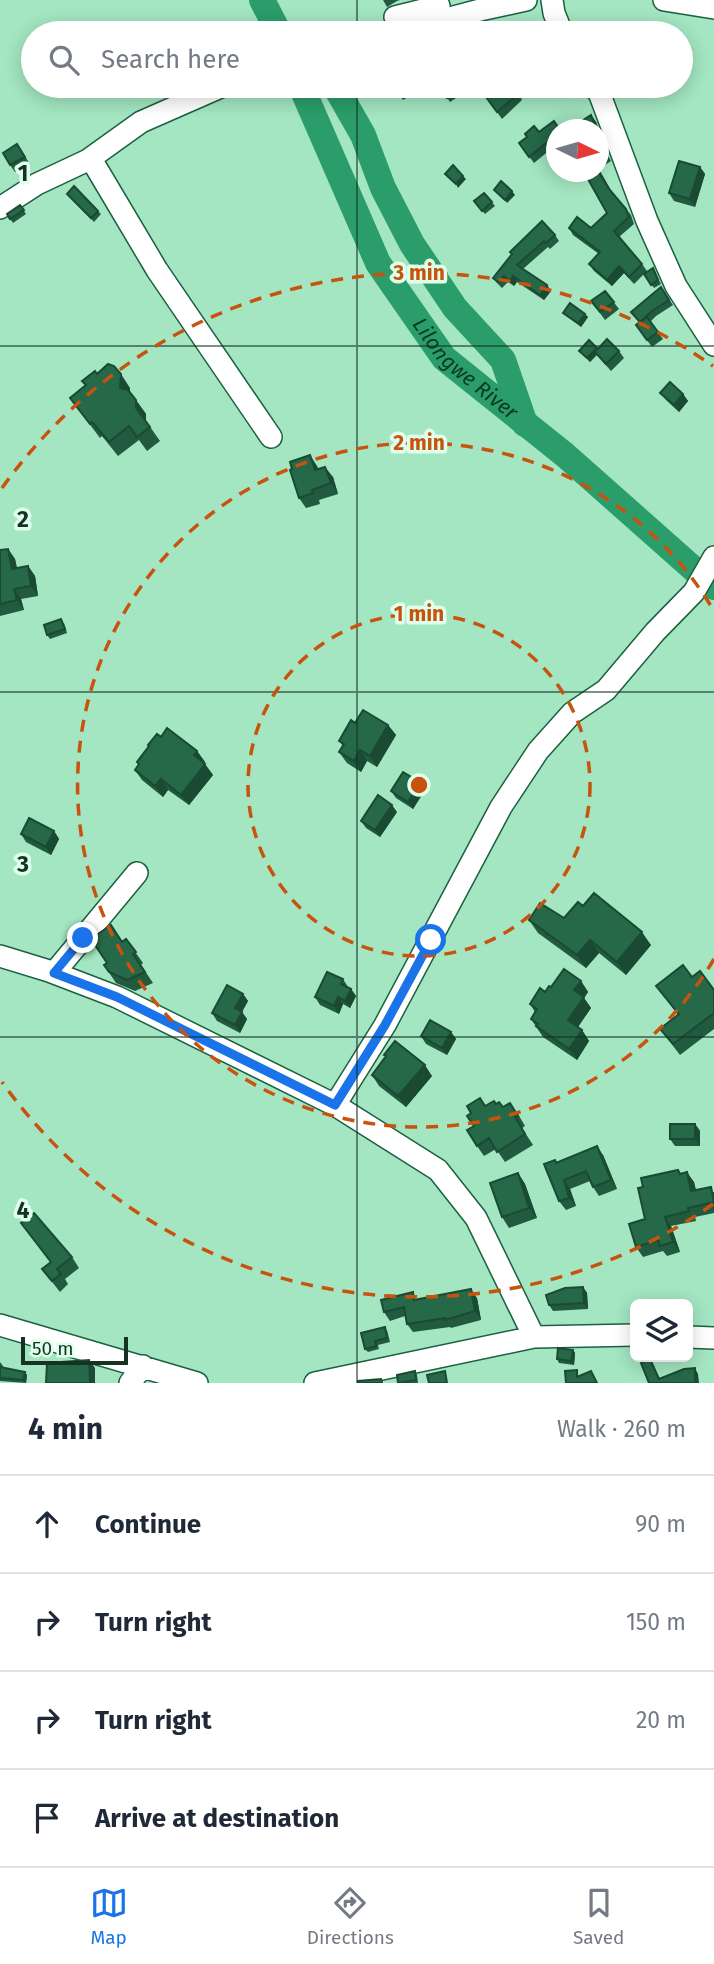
<!DOCTYPE html>
<html lang="en">
<head>
<meta charset="utf-8">
<style>
  :root { --surface:#fff; --page:#f2f2f3; --text:#1f2937; --muted:#747a83; --line:#e0e1e3; --accent:#1a73e8 }
  body { margin:0; font-family:"Fira Sans",sans-serif; background:var(--page); color:var(--text) }
  .controls { position:absolute; right:21px; bottom:21px; display:grid; overflow:hidden; border-radius:10px; box-shadow:0 4px 18px #0003 }
  .controls button { width:63px; height:63px; display:grid; place-items:center; padding:0; border:0; border-bottom:2px solid var(--line); background:var(--surface); color:var(--text); font:35px sans-serif }
  .compass { position:absolute; left:546px; top:119px; width:63px; height:63px; border-radius:50%; background:var(--surface); box-shadow:0 4px 18px #0003; rotate:95deg }
  .scale { position:absolute; left:21px; bottom:18px; width:107px; box-sizing:border-box; padding-left:7px; border:4px solid #163223; border-top:0; font-size:19px; line-height:24px; white-space:nowrap; color:#163223; -webkit-text-stroke:5px #deffeb; paint-order:stroke }
  .stop { position:absolute; width:21px; height:21px; margin:-16px; border:5px solid #1a73e8; border-radius:50%; background:#fff }
  .stop.end { background:#1a73e8; border-color:#fff; box-shadow:0 2px 7px #0008 }
  .list { margin:0; padding:0; list-style:none }
  h2 { display:flex; justify-content:space-between; align-items:center; height:91px; margin:0; padding:0 28px; font-size:30px }
  h2 small { font-size:23px; font-weight:400; color:var(--muted) }
  .list li { display:grid; grid-template-columns:46px 1fr auto; gap:21px; align-items:center; box-sizing:border-box; height:98px; padding:0 28px; border-top:2px solid var(--line) }
  .list b { display:block; font-size:26px; white-space:nowrap }
  .list em { font-size:23px; font-style:normal; color:var(--muted) }
  .icon { flex:none; width:38px; height:38px; fill:none; stroke:currentColor; stroke-width:2; stroke-linecap:round; stroke-linejoin:round }
  .map { position:relative; flex:none; width:714px; height:1383px; overflow:hidden }
  .search { position:absolute; background:var(--surface); box-shadow:0 4px 18px #0003; left:21px; right:21px; top:21px; height:77px; display:flex; align-items:center; gap:18px; box-sizing:border-box; padding:0 24px; border-radius:38px; color:var(--muted); font-size:26px }
  .sheet { height:483px; background:var(--surface) }
  nav { display:flex; justify-content:space-around; align-items:center; box-sizing:border-box; height:98px; border-top:2px solid var(--line); background:var(--surface); font-size:19px; color:var(--muted) }
  nav a { display:grid; justify-items:center; gap:4px }
  nav .on { color:var(--accent) }
  .map>svg:first-child { display:block }
</style>
</head>
<body>
<div class="map">
<svg width="714" height="1383" viewBox="0 0 714 1383">
  <rect width="100%" height="100%" fill="#a3e6c1"/>
  <g fill="none" stroke-linecap="round" stroke-linejoin="round">
    <g stroke="#2b9d6b" stroke-width="26">
      <path d="M 262,0 L 279,33"/>
      <path id="s1" d="M 301,86 L 378,263 L 444,358 L 565,455 L 714,587"/>
      <path d="M 335,86 L 363,135 L 383,188 L 412,244 L 455,308 L 503,360 L 525,424"/>
    </g>
    <g stroke="#1b6040" stroke-width="24">
      <path id="minor" d="M 552,0 L 554,13 L 562,33
        M 664,0 L 714,8
        M 395,17 L 439,6
        M 393,33 L 480,10 L 526,0
        M 594,86 L 600,95 L 647,221 L 676,286 L 714,345
        M 88,160 L 141,122 L 223,86
        M 0,208 L 37,184 L 88,160 L 94,164 L 157,270 L 271,437
        M 0,956 L 49,971 L 117,997 L 335,1105 L 438,1170 L 476,1218 L 534,1337
        M 54,973 L 137,873
        M 335,1105 L 385,1025 L 501,807 L 538,751 L 572,713 L 606,690 L 655,632 L 694,592 L 714,557
        M 0,1325 L 197,1383
        M 688,1337 L 714,1338
        M 130,1383 L 143,1366
        M 315,1383 L 534,1337 L 635,1335"/>
    </g>
    <use href="#minor" stroke="#fff" stroke-width="21"/>
  </g>
  <path fill="#215a3f" d="M 383,0 L 400,0 L 397,1 L 387,7 Z
    M 393,86 L 421,86 L 422,88 L 403,100 Z
    M 461,86 L 465,92 L 450,102 L 440,87 Z
    M 478,86 L 536,86 L 537,87 L 521,99 L 522,100 L 502,119 Z
    M 591,115 L 596,122 L 605,145 L 603,147 L 611,161 L 599,169 L 612,192 L 631,215 L 634,224 L 619,237 L 642,264 L 647,271 L 645,273 L 655,272 L 661,284 L 654,288 L 644,274 L 634,284 L 624,273 L 612,286 L 594,271 L 589,264 L 599,254 L 573,235 L 569,228 L 591,228 L 607,213 L 586,176 L 584,178 L 579,172 L 598,172 L 598,130 Z
    M 556,130 L 556,145 L 534,163 L 519,143 L 539,132 Z
    M 22,152 L 30,164 L 15,172 L 10,165 Z
    M 700,167 L 705,174 L 695,207 L 674,201 L 669,193 Z
    M 484,193 L 495,206 L 485,214 L 474,201 Z
    M 67,194 L 98,211 L 101,214 L 94,222 Z
    M 20,205 L 26,214 L 13,223 L 7,214 Z
    M 555,235 L 559,241 L 550,249 L 548,247 L 523,269 L 547,285 L 551,291 L 544,300 L 517,282 L 514,286 L 508,282 L 502,288 L 497,283 L 493,278 L 512,254 Z
    M 661,287 L 673,305 L 656,316 L 650,322 L 663,339 L 652,347 L 636,325 L 639,322 L 631,312 Z
    M 605,291 L 619,309 L 605,320 L 591,301 Z
    M 563,313 L 585,314 L 588,317 L 581,327 L 566,316 Z
    M 598,349 L 619,351 L 624,358 L 611,371 L 597,355 L 590,362 L 579,351 Z
    M 97,374 L 130,388 L 130,392 L 146,414 L 146,421 L 160,441 L 147,451 L 139,440 L 118,456 L 102,436 L 100,438 L 70,398 L 85,385 Z
    M 660,393 L 683,394 L 688,401 L 679,412 L 666,400 Z
    M 317,466 L 318,469 L 333,477 L 338,494 L 319,500 L 320,504 L 306,508 L 299,498 Z
    M 8,549 L 15,559 L 17,568 L 28,566 L 35,576 L 38,596 L 21,599 L 24,610 L 0,616 L 0,550 Z
    M 64,623 L 67,633 L 50,639 L 47,635 Z
    M 355,723 L 388,725 L 396,735 L 377,767 L 367,761 L 361,772 L 347,763 L 339,752 L 343,746 L 339,741 Z
    M 161,737 L 197,751 L 205,762 L 204,763 L 213,775 L 189,805 L 168,790 L 163,797 L 142,780 L 135,770 L 139,764 L 137,762 Z
    M 420,782 L 425,790 L 413,809 L 396,798 L 391,791 Z
    M 397,812 L 380,837 L 366,828 L 361,821 Z
    M 54,831 L 59,839 L 51,855 L 26,842 L 21,834 Z
    M 583,906 L 651,945 L 626,975 L 599,953 L 586,968 L 538,933 L 529,920 L 564,918 Z
    M 126,939 L 143,963 L 141,965 L 153,983 L 135,991 L 116,983 L 104,965 L 107,963 L 122,942 Z
    M 692,977 L 714,990 L 714,1029 L 680,1055 L 660,1029 L 678,1015 L 656,986 Z
    M 343,979 L 348,987 L 351,989 L 356,996 L 350,1008 L 343,1004 L 339,1014 L 320,1005 L 315,997 Z
    M 581,981 L 588,992 L 584,998 L 591,1008 L 578,1027 L 582,1030 L 589,1041 L 577,1060 L 543,1037 L 531,1019 L 535,1012 L 530,1004 L 551,987 Z
    M 243,994 L 248,1001 L 242,1012 L 247,1019 L 240,1033 L 217,1021 L 212,1013 Z
    M 451,1032 L 456,1039 L 447,1055 L 426,1044 L 421,1036 Z
    M 384,1055 L 432,1076 L 406,1107 L 379,1086 L 372,1075 L 385,1057 Z
    M 496,1104 L 518,1114 L 525,1126 L 522,1128 L 533,1145 L 505,1162 L 496,1149 L 484,1156 L 477,1146 L 474,1126 L 486,1106 Z
    M 695,1124 L 700,1131 L 700,1146 L 675,1146 L 670,1139 Z
    M 603,1155 L 617,1189 L 599,1196 L 593,1187 L 590,1181 L 570,1189 L 576,1206 L 566,1210 L 559,1201 L 556,1162 Z
    M 518,1173 L 525,1184 L 537,1218 L 509,1228 L 502,1217 Z
    M 681,1173 L 694,1182 L 696,1190 L 714,1192 L 714,1213 L 695,1217 L 696,1221 L 671,1226 L 680,1252 L 667,1256 L 663,1251 L 643,1257 L 636,1247 L 645,1219 Z
    M 21,1223 L 72,1257 L 79,1268 L 65,1279 L 68,1284 L 60,1292 L 42,1269 L 50,1262 Z
    M 583,1287 L 587,1293 L 588,1309 L 553,1311 L 549,1305 Z
    M 477,1298 L 481,1320 L 451,1328 L 450,1327 L 413,1332 L 407,1324 L 405,1316 L 390,1321 L 384,1312 L 418,1299 Z
    M 387,1330 L 390,1342 L 378,1345 L 379,1349 L 368,1352 L 365,1349 Z
    M 573,1350 L 575,1353 L 574,1365 L 559,1363 L 557,1359 Z
    M 0,1362 L 3,1366 L 3,1368 L 27,1375 L 26,1383 L 0,1381 Z
    M 415,1371 L 417,1375 L 418,1383 L 398,1383 Z"/>
  <path fill="#1b4a33" d="M 591,115 L 596,122 L 605,145 L 600,139 L 598,130 L 597,130 Z
    M 700,167 L 705,174 L 695,207 L 690,199 Z
    M 463,176 L 466,179 L 458,188 L 456,184 Z
    M 512,191 L 515,195 L 507,203 L 505,200 Z
    M 619,266 L 624,273 L 612,286 L 607,280 Z
    M 513,276 L 517,282 L 514,286 L 510,281 Z
    M 547,285 L 551,291 L 544,300 L 540,295 Z
    M 585,314 L 588,317 L 581,327 L 578,323 Z
    M 597,348 L 599,351 L 590,362 L 587,358 Z
    M 121,374 L 130,388 L 130,402 L 120,388 Z
    M 683,394 L 688,401 L 679,412 L 674,405 Z
    M 136,400 L 146,414 L 146,422 L 136,408 Z
    M 310,455 L 317,466 L 322,481 L 315,470 Z
    M 325,467 L 333,477 L 338,494 L 331,483 Z
    M 8,549 L 15,559 L 19,579 L 12,569 Z
    M 28,566 L 35,576 L 38,596 L 31,586 Z
    M 14,589 L 21,599 L 24,610 L 17,600 Z
    M 388,725 L 396,735 L 377,767 L 370,756 Z
    M 360,750 L 367,761 L 361,772 L 354,761 Z
    M 197,751 L 205,762 L 202,766 L 194,755 Z
    M 205,764 L 213,775 L 189,805 L 181,795 Z
    M 161,779 L 168,790 L 163,797 L 155,786 Z
    M 420,782 L 425,790 L 413,809 L 408,802 Z
    M 392,805 L 397,812 L 380,837 L 375,830 Z
    M 54,831 L 59,839 L 51,855 L 46,847 Z
    M 642,932 L 651,945 L 626,975 L 617,962 Z
    M 590,940 L 599,953 L 586,968 L 577,955 Z
    M 581,981 L 588,992 L 584,998 L 591,1008 L 575,1031 L 568,1020 L 574,990 Z
    M 351,989 L 356,996 L 350,1008 L 345,1001 Z
    M 243,994 L 248,1001 L 240,1015 L 235,1008 Z
    M 338,997 L 343,1004 L 339,1014 L 334,1006 Z
    M 242,1012 L 247,1019 L 240,1033 L 235,1025 Z
    M 582,1030 L 589,1041 L 577,1060 L 569,1049 Z
    M 451,1032 L 456,1039 L 447,1055 L 442,1048 Z
    M 425,1065 L 432,1076 L 406,1107 L 398,1096 Z
    M 695,1124 L 700,1131 L 700,1146 L 695,1139 Z
    M 597,1146 L 603,1155 L 617,1189 L 611,1180 Z
    M 687,1172 L 694,1182 L 698,1201 L 691,1191 Z
    M 518,1173 L 525,1184 L 537,1218 L 529,1208 Z
    M 564,1180 L 570,1189 L 576,1206 L 569,1198 Z
    M 665,1217 L 671,1226 L 680,1252 L 673,1242 Z
    M 583,1287 L 587,1293 L 588,1309 L 584,1303 Z
    M 471,1289 L 477,1298 L 481,1320 L 475,1311 Z
    M 573,1350 L 575,1353 L 574,1365 L 571,1361 Z
    M 89,1360 L 95,1368 L 95,1383 L 90,1383 Z
    M 695,1368 L 698,1374 L 699,1383 L 695,1383 Z
    M 25,1372 L 27,1375 L 26,1383 L 23,1380 Z"/>
  <path fill="#266949" stroke="#1b4a33" stroke-width="2" d="M 393,86 L 409,86 L 397,93 Z
    M 443,86 L 461,86 L 462,88 L 447,98 L 440,87 Z
    M 478,86 L 525,86 L 516,92 L 518,94 L 497,112 Z
    M 591,115 L 597,130 L 568,130 Z
    M 554,121 L 560,130 L 556,130 L 556,135 L 529,157 L 519,143 L 527,137 L 525,134 L 534,126 L 539,132 Z
    M 598,141 L 606,155 L 598,159 Z
    M 17,144 L 25,157 L 10,165 L 3,153 Z
    M 679,161 L 700,167 L 690,199 L 669,193 Z
    M 453,165 L 463,176 L 456,184 L 445,174 Z
    M 598,171 L 609,189 L 626,209 L 629,217 L 614,231 L 642,264 L 629,277 L 619,266 L 607,280 L 589,264 L 600,252 L 569,228 L 577,217 L 591,228 L 607,213 L 584,172 L 598,172 Z
    M 501,181 L 512,191 L 505,200 L 494,190 Z
    M 74,186 L 98,211 L 91,218 L 67,194 Z
    M 484,193 L 492,202 L 482,211 L 474,201 Z
    M 20,205 L 24,210 L 10,219 L 7,214 Z
    M 542,221 L 555,235 L 546,243 L 544,241 L 517,265 L 547,285 L 540,295 L 513,276 L 510,281 L 504,276 L 498,282 L 493,278 L 512,254 L 510,252 Z
    M 653,268 L 658,280 L 651,285 L 644,274 Z
    M 661,287 L 669,300 L 652,311 L 640,322 L 631,312 Z
    M 605,291 L 614,302 L 600,312 L 591,301 Z
    M 570,303 L 585,314 L 578,323 L 563,313 Z
    M 647,317 L 658,332 L 647,340 L 636,325 Z
    M 607,339 L 619,351 L 606,364 L 595,352 Z
    M 589,340 L 597,348 L 587,358 L 579,351 Z
    M 108,364 L 114,366 L 121,374 L 120,388 L 128,390 L 136,400 L 136,408 L 150,427 L 137,437 L 129,426 L 109,442 L 92,422 L 90,424 L 70,398 L 86,385 L 82,381 L 95,371 L 97,374 Z
    M 670,382 L 683,394 L 674,405 L 660,393 Z
    M 310,455 L 315,470 L 325,467 L 331,483 L 312,490 L 313,493 L 299,498 L 290,470 L 292,469 L 290,462 Z
    M 8,549 L 12,569 L 28,566 L 31,586 L 14,589 L 17,600 L 0,604 L 0,550 Z
    M 61,619 L 65,629 L 47,635 L 44,625 Z
    M 363,710 L 388,725 L 370,756 L 360,750 L 354,761 L 339,752 L 344,744 L 339,741 L 351,720 L 355,723 Z
    M 167,728 L 197,751 L 194,755 L 205,764 L 181,795 L 161,779 L 155,786 L 135,770 L 139,764 L 137,762 L 149,746 L 148,745 L 157,734 L 161,737 Z
    M 403,772 L 420,782 L 408,802 L 391,791 Z
    M 378,795 L 392,805 L 375,830 L 361,821 Z
    M 29,818 L 54,831 L 46,847 L 21,834 Z
    M 594,893 L 642,932 L 617,962 L 590,940 L 577,955 L 529,920 L 540,903 L 564,918 L 578,902 L 583,906 Z
    M 111,925 L 122,942 L 126,939 L 136,952 L 133,954 L 145,972 L 127,980 L 109,972 L 104,965 L 107,963 L 91,939 Z
    M 683,965 L 692,977 L 700,971 L 714,990 L 714,1013 L 673,1044 L 660,1029 L 679,1014 L 656,986 Z
    M 564,969 L 581,981 L 574,990 L 584,997 L 568,1020 L 582,1030 L 569,1049 L 536,1026 L 538,1024 L 531,1019 L 537,1009 L 530,1004 L 540,988 L 545,992 L 549,986 L 551,987 Z
    M 327,972 L 343,979 L 341,984 L 351,989 L 345,1001 L 338,997 L 334,1006 L 315,997 Z
    M 227,985 L 243,994 L 235,1008 L 242,1012 L 235,1025 L 212,1013 Z
    M 430,1020 L 451,1032 L 442,1048 L 421,1036 Z
    M 395,1041 L 425,1065 L 398,1096 L 372,1075 L 386,1056 L 384,1055 Z
    M 480,1098 L 485,1106 L 494,1101 L 496,1104 L 499,1102 L 503,1107 L 510,1103 L 518,1116 L 515,1117 L 525,1134 L 497,1152 L 489,1138 L 477,1146 L 467,1130 L 474,1126 L 467,1116 L 471,1113 L 467,1106 Z
    M 670,1124 L 695,1124 L 695,1139 L 670,1139 Z
    M 597,1146 L 611,1180 L 593,1187 L 586,1171 L 564,1180 L 569,1198 L 559,1201 L 544,1164 L 555,1160 L 556,1163 Z
    M 678,1170 L 680,1174 L 687,1172 L 691,1191 L 711,1187 L 714,1202 L 688,1208 L 689,1211 L 665,1217 L 673,1242 L 660,1246 L 658,1240 L 636,1247 L 629,1224 L 645,1219 L 638,1188 L 643,1187 L 641,1178 Z
    M 518,1173 L 529,1208 L 502,1217 L 490,1183 Z
    M 34,1213 L 72,1257 L 57,1269 L 61,1274 L 52,1281 L 42,1269 L 51,1262 L 21,1223 Z
    M 583,1287 L 584,1303 L 549,1305 L 546,1295 L 565,1288 Z
    M 471,1289 L 475,1311 L 445,1320 L 445,1318 L 407,1324 L 404,1307 L 384,1312 L 381,1300 L 413,1292 L 414,1300 Z
    M 385,1327 L 387,1338 L 375,1341 L 376,1346 L 365,1349 L 361,1333 Z
    M 558,1348 L 573,1350 L 571,1361 L 557,1359 Z
    M 650,1359 L 659,1379 L 684,1369 L 695,1368 L 695,1383 L 649,1383 L 641,1363 Z
    M 89,1360 L 90,1383 L 46,1383 L 47,1363 Z
    M 0,1367 L 25,1372 L 23,1380 L 0,1378 Z
    M 577,1370 L 577,1377 L 591,1371 L 597,1383 L 566,1383 L 565,1371 Z
    M 415,1371 L 416,1380 L 398,1383 L 397,1375 Z
    M 445,1371 L 447,1383 L 429,1383 L 427,1375 Z
    M 381,1379 L 382,1383 L 358,1383 L 358,1381 Z"/>
  <g fill="none" stroke-linecap="round" stroke-linejoin="round">
    <path stroke="#1a73e8" stroke-width="9" d="M 83,938 L 54,973 L 117,997 L 335,1105 L 385,1025 L 431,940"/>
  </g>
  <path fill="none" stroke="#163223" stroke-width="2" stroke-opacity="0.55" d="M 357,0 L 357,33M 357,86 L 357,1383M 0,346 L 714,346M 0,692 L 714,692M 0,1037 L 714,1037"/>
  <g fill="none" stroke="#c8530f" stroke-width="3.5" stroke-dasharray="12 9">
    <circle cx="419" cy="785" r="171"/>
    <path d="M714 959A342 342 0 1 1 714 611"/>
    <path d="M713 1204A512 512 0 0 1 2 1082M2 488A512 512 0 0 1 713 366"/>
  </g>
  <g text-anchor="middle" stroke-width="7" stroke-linejoin="round" paint-order="stroke">
    <g font-size="21" font-style="italic" fill="#093823" stroke="#deffeb">
      <text dy="7" stroke="none"><textPath href="#s1" startOffset="331">Lilongwe River</textPath></text>
    </g>
  </g>
  <g font-size="23" text-anchor="middle" font-weight="bold" fill="#163223" stroke="#deffeb" stroke-width="7" stroke-linejoin="round" paint-order="stroke">
    <text x="23" y="181">1</text>
    <text x="23" y="527">2</text>
    <text x="23" y="872">3</text>
    <text x="23" y="1218">4</text>
  </g>
  <circle cx="419" cy="785" r="10" fill="#c8530f" stroke="#deffeb" stroke-width="3.5"/>
  <g font-size="21" text-anchor="middle" font-weight="bold" fill="#c8530f" stroke="#deffeb" stroke-width="7" stroke-linejoin="round" paint-order="stroke">
    <text x="419" y="280">3 min</text>
    <text x="419" y="450">2 min</text>
    <text x="419" y="621">1 min</text>
  </g>
</svg>
<div class="controls">
<button><svg class="icon" aria-label="layers" viewBox="0 0 24 24"><path d="M12 4l9 5-9 5-9-5zM3 14l9 5 9-5"/></svg></button>
</div>
<svg class="compass" viewBox="-18 -18 36 36"><path d="M0-13l5 13h-10z" fill="#e53935"/><path d="M0 13l5-13h-10z" fill="#747a83"/></svg>
<div class="scale">50 m</div>
<div class="stop" style="left:431px;top:940px"></div>
<div class="stop end" style="left:83px;top:938px"></div>
<div class="search"><svg class="icon" aria-label="search" viewBox="0 0 24 24"><circle cx="10" cy="10" r="6"/><path d="M15 15l6 6"/></svg>Search here</div>
</div>
<section class="sheet">
<h2>4 min<small>Walk · 260 m</small></h2>
<ul class="list">
<li><svg class="icon" aria-label="ahead" viewBox="0 0 24 24"><path d="M12 20V5M6 11l6-6 6 6"/></svg><div><b>Continue</b></div><em>90 m</em></li>
<li><svg class="icon" aria-label="right" viewBox="0 0 24 24"><path d="M7 20v-9h11M14 6l5 5-5 5"/></svg><div><b>Turn right</b></div><em>150 m</em></li>
<li><svg class="icon" aria-label="right" viewBox="0 0 24 24"><path d="M7 20v-9h11M14 6l5 5-5 5"/></svg><div><b>Turn right</b></div><em>20 m</em></li>
<li><svg class="icon" aria-label="arrive" viewBox="0 0 24 24"><path d="M6 21V4h12l-3 4 3 4H6"/></svg><div><b>Arrive at destination</b></div></li>
</ul>
</section>
<nav>
<a class="on"><svg class="icon" aria-label="map" viewBox="0 0 24 24"><path d="M3 6l6-2 6 2 6-2v14l-6 2-6-2-6 2zM9 4v14M15 6v14"/></svg>Map</a>
<a><svg class="icon" aria-label="directions" viewBox="0 0 24 24"><path d="M12 3l9 9-9 9-9-9zM9 14v-3h6M13 9l2 2-2 2"/></svg>Directions</a>
<a><svg class="icon" aria-label="saved" viewBox="0 0 24 24"><path d="M7 4h10v16l-5-4-5 4z"/></svg>Saved</a>
</nav>
</body>
</html>
